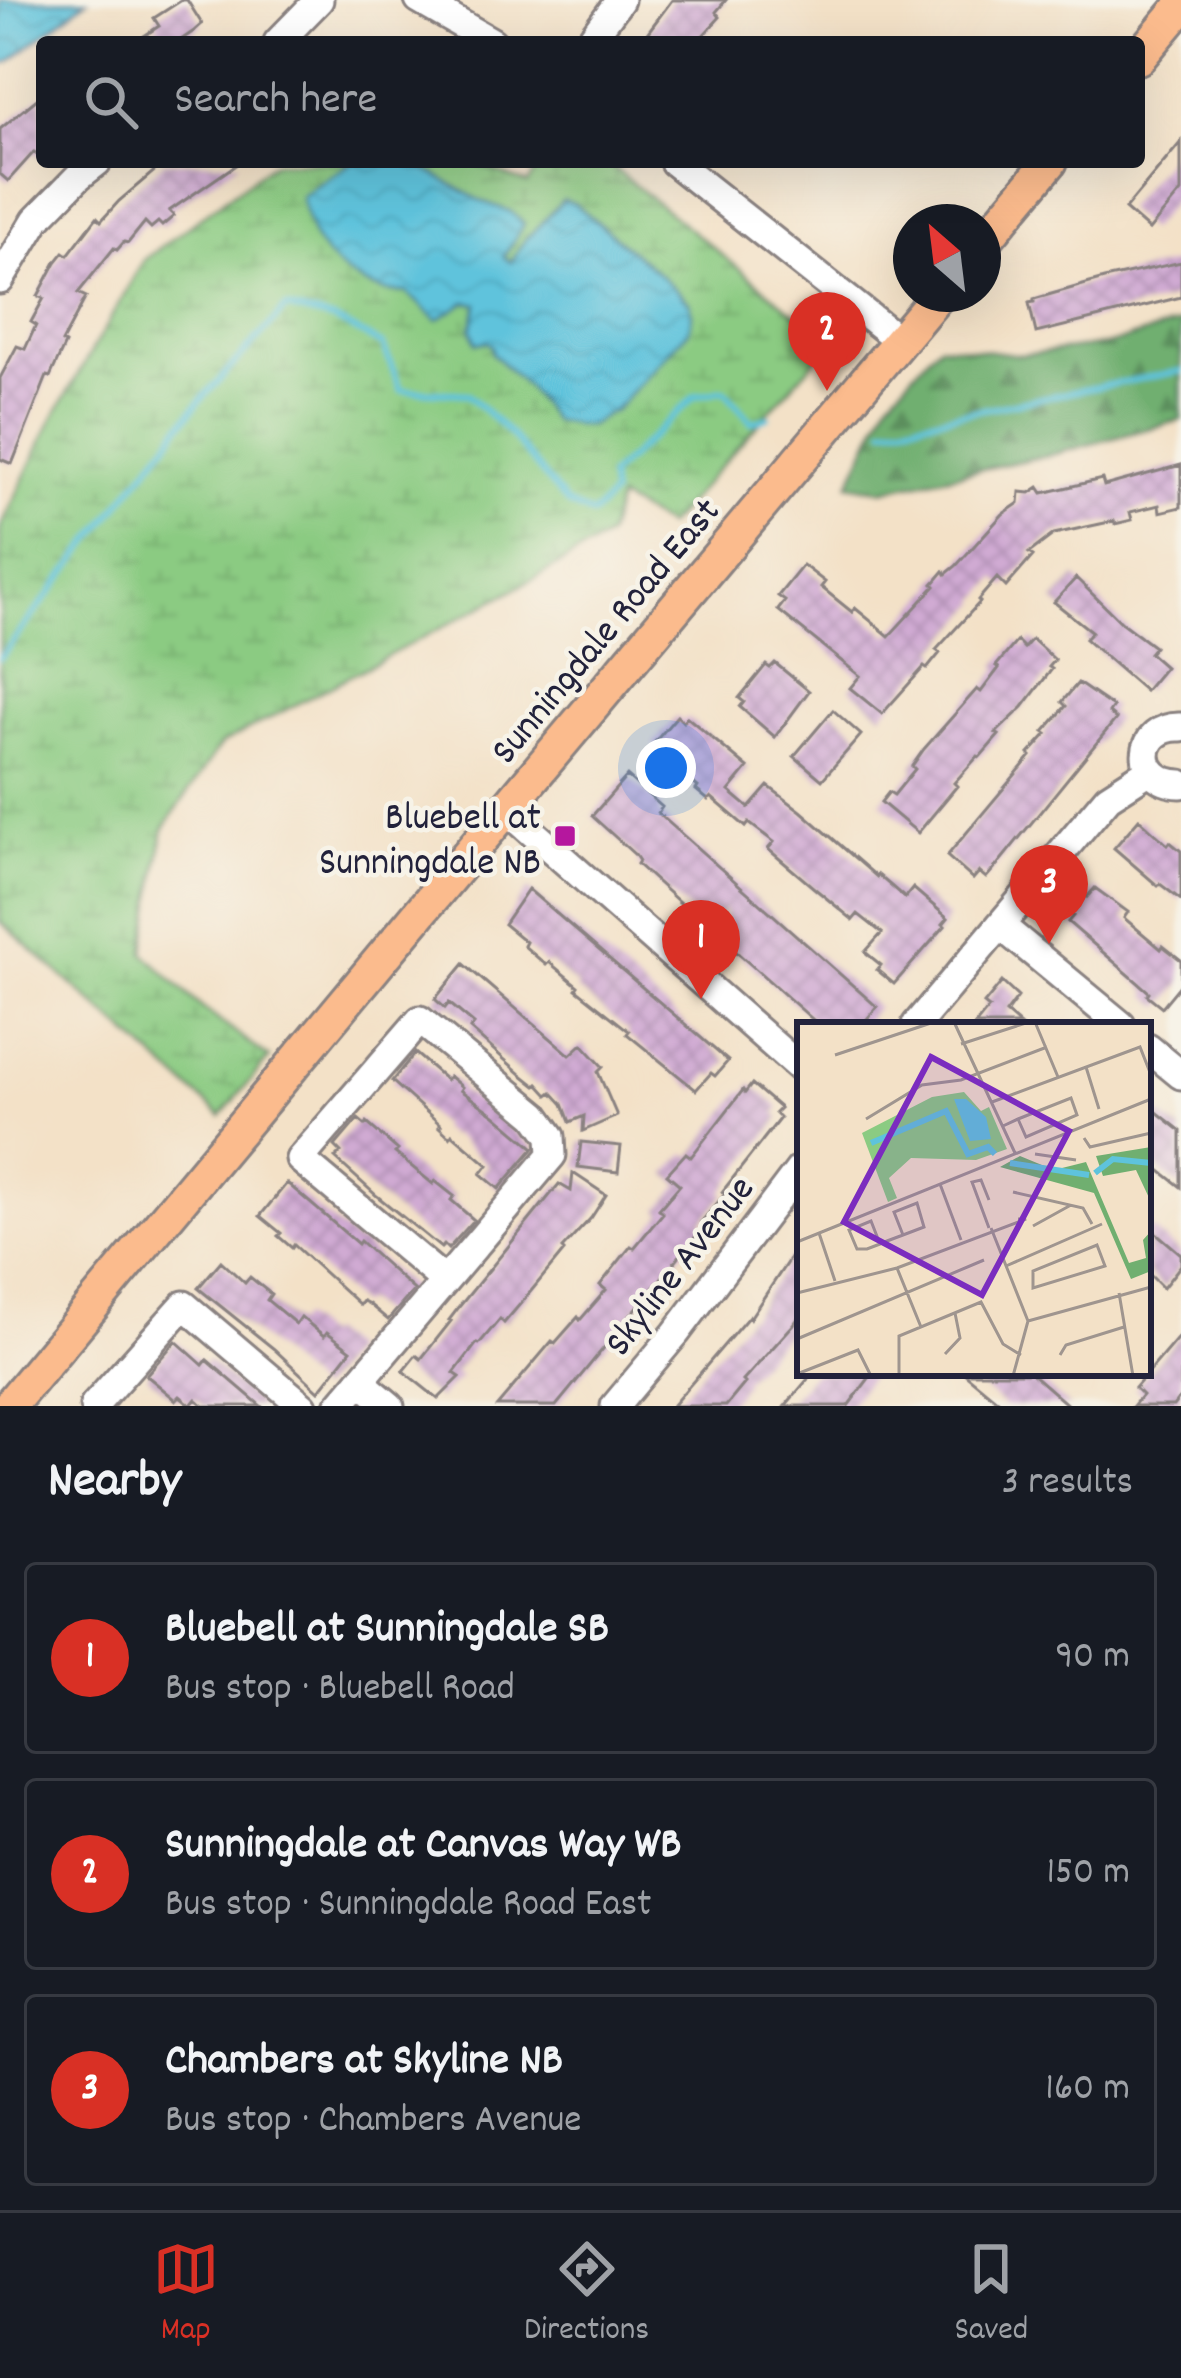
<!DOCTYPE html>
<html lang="en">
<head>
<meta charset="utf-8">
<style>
  :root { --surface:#171b24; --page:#242831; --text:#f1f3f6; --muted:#9ea1a6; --line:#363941; --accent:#d93025 }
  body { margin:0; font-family:Dekko,sans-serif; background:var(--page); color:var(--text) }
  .compass { position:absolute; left:893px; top:204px; width:108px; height:108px; border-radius:50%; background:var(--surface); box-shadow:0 12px 48px #0002; rotate:332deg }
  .you { position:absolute; left:666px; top:768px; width:42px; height:42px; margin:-30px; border:9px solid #fff; border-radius:50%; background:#1a73e8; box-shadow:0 0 0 18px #1a73e833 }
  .badge { display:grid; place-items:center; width:78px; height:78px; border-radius:50%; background:var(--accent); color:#fff; font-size:39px; font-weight:700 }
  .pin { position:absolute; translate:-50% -99px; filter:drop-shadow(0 3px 6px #0008) }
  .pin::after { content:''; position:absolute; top:63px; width:42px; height:36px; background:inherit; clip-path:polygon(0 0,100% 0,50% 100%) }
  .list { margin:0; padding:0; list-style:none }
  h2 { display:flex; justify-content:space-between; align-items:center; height:156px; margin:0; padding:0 48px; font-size:51px }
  h2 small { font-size:39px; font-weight:400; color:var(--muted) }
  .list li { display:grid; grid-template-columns:78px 1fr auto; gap:36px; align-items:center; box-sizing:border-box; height:192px; margin:0 24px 24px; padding:0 24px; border:3px solid var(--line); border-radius:12px }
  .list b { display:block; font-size:45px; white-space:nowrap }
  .list p { margin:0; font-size:39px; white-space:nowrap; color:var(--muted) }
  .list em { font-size:39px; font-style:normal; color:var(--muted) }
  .icon { flex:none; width:66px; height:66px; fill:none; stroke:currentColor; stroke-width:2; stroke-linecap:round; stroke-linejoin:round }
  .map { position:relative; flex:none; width:1181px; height:1406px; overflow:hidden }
  .search { position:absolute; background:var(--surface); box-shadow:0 12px 48px #0002; left:36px; right:36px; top:36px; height:132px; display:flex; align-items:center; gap:30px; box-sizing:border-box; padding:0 42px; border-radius:12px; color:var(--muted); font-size:45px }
  .sheet { height:804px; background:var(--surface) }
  nav { display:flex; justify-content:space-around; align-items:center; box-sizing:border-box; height:168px; border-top:3px solid var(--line); background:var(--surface); font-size:33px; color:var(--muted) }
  nav a { display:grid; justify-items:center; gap:6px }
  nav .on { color:var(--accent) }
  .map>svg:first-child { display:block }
</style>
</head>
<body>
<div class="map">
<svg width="1181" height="1406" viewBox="0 0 1181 1406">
  <defs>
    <pattern id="forest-firs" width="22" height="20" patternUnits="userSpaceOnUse" patternTransform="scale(3)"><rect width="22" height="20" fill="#70af70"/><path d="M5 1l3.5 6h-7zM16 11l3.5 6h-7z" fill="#5c8e5d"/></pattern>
    <pattern id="wetland-marsh" width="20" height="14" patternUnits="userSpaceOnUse" patternTransform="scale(3)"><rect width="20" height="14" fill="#8bcb82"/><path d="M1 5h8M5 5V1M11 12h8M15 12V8" fill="none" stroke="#78ae71"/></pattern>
    <pattern id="water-waves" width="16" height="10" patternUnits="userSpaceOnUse" patternTransform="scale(3)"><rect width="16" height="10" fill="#5ec3dc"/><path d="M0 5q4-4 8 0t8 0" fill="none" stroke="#51a7be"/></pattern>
    <pattern id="building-cross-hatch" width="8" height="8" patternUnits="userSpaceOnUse" patternTransform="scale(3)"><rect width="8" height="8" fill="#d0aad3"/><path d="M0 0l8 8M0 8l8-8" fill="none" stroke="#b292b6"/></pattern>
  </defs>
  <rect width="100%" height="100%" fill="#f7f3e8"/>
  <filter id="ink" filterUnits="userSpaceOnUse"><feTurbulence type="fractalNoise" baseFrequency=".00833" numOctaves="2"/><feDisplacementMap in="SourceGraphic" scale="24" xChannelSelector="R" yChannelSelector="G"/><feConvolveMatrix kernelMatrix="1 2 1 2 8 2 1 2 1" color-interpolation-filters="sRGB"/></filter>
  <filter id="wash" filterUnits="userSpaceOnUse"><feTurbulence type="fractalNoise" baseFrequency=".004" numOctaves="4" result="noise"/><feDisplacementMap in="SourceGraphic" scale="48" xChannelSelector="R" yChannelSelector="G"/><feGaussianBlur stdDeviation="2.7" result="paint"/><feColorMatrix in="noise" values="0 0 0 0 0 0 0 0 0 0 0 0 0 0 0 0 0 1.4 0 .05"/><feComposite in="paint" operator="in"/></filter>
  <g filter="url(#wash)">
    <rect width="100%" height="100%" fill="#f3e1c7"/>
    <path fill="url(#forest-firs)" stroke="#496856" stroke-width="3" d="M 1181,323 L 1181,420 L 1054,454 L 882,490 L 849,484 L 888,401 L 939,344 L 1021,355 L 1106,345 Z"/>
    <path fill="url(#wetland-marsh)" stroke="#56765e" stroke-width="3" d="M 274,162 L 472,162 L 527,184 L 542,162 L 606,162 L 831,342 L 667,526 L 618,499 L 607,537 L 530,581 L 221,744 L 164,828 L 144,953 L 201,1007 L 269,1058 L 221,1116 L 0,921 L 0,529 L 52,420 L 144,260 Z"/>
    <path fill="url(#water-waves)" stroke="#40728c" stroke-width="3" d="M 0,0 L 87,0 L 9,62 L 0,64 Z
      M 352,162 L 412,162 L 481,201 L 510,211 L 524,224 L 504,257 L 511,262 L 526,239 L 563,200 L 574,203 L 652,268 L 690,303 L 692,315 L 689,330 L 613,412 C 601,414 600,422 589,425 C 577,428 566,420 553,421 L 530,390 L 492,353 L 492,345 L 487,342 L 476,343 L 471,328 L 478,304 L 466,302 L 437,320 L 406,292 C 373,296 335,270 317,243 C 308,230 305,211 301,197 C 317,183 335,175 352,162 Z"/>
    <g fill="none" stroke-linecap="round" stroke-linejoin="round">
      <path stroke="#5ec3dc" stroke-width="6" d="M 885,428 L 1181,371
        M 0,658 L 199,402 L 286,308 L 335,320 L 383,345 L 401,390 L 467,394 L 510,434 L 567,504 L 592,515 L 612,495 L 609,477 L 695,396 L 724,390 L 752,422 L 768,417"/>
    </g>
    <g id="blocks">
      <path fill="url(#building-cross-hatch)" d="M 182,0 L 187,0 L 202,24 L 194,31 L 178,42 L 135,42 L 159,26 L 154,18 Z
        M 672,0 L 726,0 L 716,12 L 720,17 L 697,42 L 645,42 L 651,34 L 648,32 Z
        M 42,95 L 42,157 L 34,152 L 8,181 L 0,174 L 0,129 Z
        M 1181,142 L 1181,192 L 1149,230 L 1125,209 Z
        M 165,162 L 240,162 L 169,211 L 174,216 L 162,226 L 158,222 L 151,228 L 145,222 L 128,243 L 124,242 L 117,250 L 114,248 L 78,293 L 86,297 L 62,342 L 65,344 L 50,377 L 47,376 L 12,464 L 0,459 L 0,378 L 17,346 L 25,349 L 36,325 L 31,322 L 44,298 L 38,296 L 56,262 L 64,252 L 68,255 L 97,217 L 101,221 L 119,201 Z
        M 1181,262 L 1181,297 L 1036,333 L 1029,303 L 1034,302 L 1034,299 L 1104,279 Z
        M 1181,465 L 1181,507 L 1160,512 L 1159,505 L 1130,512 L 1132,520 L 1115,524 L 1114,521 L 1054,534 L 1029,553 L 1033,556 L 1006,587 L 997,578 L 978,600 L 980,602 L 936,650 L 940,653 L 927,669 L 924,667 L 882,714 L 850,688 L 860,676 L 778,610 L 785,601 L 778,596 L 803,565 L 825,582 L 821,587 L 852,612 L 855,608 L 889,636 L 935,586 L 933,584 L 944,571 L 946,574 L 956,566 L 1003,514 L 1019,503 L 1020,492 L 1030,493 L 1039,487 L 1043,493 L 1102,479 L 1104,486 Z
        M 1076,578 L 1122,623 L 1154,647 L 1149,653 L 1165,667 L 1145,691 L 1085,639 L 1092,632 L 1054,602 Z
        M 1032,639 L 1055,660 L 1049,667 L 1052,669 L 1023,707 L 996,733 L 999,735 L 980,757 L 978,756 L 954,783 L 957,786 L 918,833 L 881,802 L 889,792 L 894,795 L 915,769 L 912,766 L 924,749 L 977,689 L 981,692 L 999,668 L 996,666 L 1017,641 L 1024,648 Z
        M 775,663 L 809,691 L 775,737 L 740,707 L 744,702 L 739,698 L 766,665 L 770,668 Z
        M 1078,683 L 1113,707 L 1109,713 L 1116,719 L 998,864 L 986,878 L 979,872 L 973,879 L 947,856 L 1031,756 L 1029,754 L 1047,734 L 1044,732 L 1066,706 L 1062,702 Z
        M 833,710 L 861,735 L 822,780 L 794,756 Z
        M 677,716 L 683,722 L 687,717 L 748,768 L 729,791 L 749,808 L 768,786 L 801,811 L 877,877 L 878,875 L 905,898 L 913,888 L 948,918 L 943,924 L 945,926 L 894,984 L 877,970 L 881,965 L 865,952 L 882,933 L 858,914 L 853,920 L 814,888 L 768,849 L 774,842 L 749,823 L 746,827 L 711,797 L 708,800 L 696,790 L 698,787 L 673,766 L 676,763 L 653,744 Z
        M 627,776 L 662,807 L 658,813 L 877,1007 L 862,1025 L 819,1025 L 724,941 L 725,908 L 708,928 L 637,864 L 639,861 L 635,855 L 592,816 Z
        M 1139,819 L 1168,845 L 1170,842 L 1181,851 L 1181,900 L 1160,884 L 1158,886 L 1114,848 Z
        M 1095,888 L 1128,912 L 1124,918 L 1161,949 L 1163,946 L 1181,960 L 1181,984 L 1162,1007 L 1147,995 L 1149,992 L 1068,922 L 1073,916 L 1069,913 L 1084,894 L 1087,897 Z
        M 528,889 L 728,1061 L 715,1076 L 711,1073 L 696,1090 L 627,1034 L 629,1031 L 576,989 L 578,986 L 549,962 L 546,965 L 524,946 L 526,942 L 504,924 Z
        M 464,964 L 570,1055 L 582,1044 L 603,1067 L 598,1072 L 617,1116 L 583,1131 L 584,1116 L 570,1122 L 563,1104 L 552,1092 L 548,1095 L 538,1084 L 536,1086 L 521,1074 L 470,1029 L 474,1024 L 449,1003 L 445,1008 L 435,999 Z
        M 1002,982 L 1018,997 L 1006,1013 L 1020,1025 L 975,1025 L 989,1008 L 984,1004 Z
        M 415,1053 L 446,1080 L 449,1076 L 462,1087 L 460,1090 L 495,1115 L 534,1148 L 499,1189 L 481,1174 L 488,1165 L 452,1134 L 450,1137 L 439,1127 L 441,1125 L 392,1081 Z
        M 752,1084 L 780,1108 L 775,1113 L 780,1118 L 722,1192 L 725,1194 L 701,1222 L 705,1225 L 556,1406 L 497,1406 L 552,1341 L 555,1343 L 578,1317 L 580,1320 L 606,1290 L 600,1285 L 631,1246 L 634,1248 L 663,1213 L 659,1209 L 680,1185 L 667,1174 L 686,1153 L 691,1157 L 743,1090 L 745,1093 Z
        M 1148,1105 L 1181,1131 L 1181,1187 L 1148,1161 Z
        M 358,1119 L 365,1125 L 367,1123 L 398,1150 L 395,1153 L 433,1184 L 435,1181 L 454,1196 L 451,1200 L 474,1220 L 448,1249 L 444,1245 L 441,1248 L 377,1196 L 335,1158 L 341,1152 L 335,1146 Z
        M 581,1142 L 621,1146 L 618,1172 L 578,1167 Z
        M 573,1173 L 606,1195 L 591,1218 L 562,1249 L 564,1251 L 527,1296 L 504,1323 L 500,1319 L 479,1344 L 477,1343 L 454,1373 L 460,1377 L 438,1399 L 403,1371 L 416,1355 L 421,1359 L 451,1321 L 449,1320 L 459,1307 L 559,1184 L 571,1191 Z
        M 287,1183 L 358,1244 L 360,1241 L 373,1253 L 414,1290 L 388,1320 L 369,1304 L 363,1301 L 360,1305 L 294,1245 L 292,1248 L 278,1236 L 281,1233 L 260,1216 Z
        M 1148,1226 L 1181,1254 L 1181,1265 L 1163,1288 L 1148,1273 Z
        M 800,1243 L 800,1315 L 794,1324 L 743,1381 L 745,1383 L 726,1406 L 672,1406 L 749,1316 L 750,1318 Z
        M 221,1261 L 245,1283 L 250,1277 L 271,1294 L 267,1300 L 296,1324 L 301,1317 L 324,1336 L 327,1332 L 351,1350 L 319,1391 L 274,1349 L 198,1288 Z
        M 1181,1334 L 1181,1396 L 1173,1406 L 1133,1406 L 1142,1395 L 1135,1388 Z
        M 176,1341 L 203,1365 L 207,1360 L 261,1406 L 204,1406 L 196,1399 L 191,1405 L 180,1396 L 176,1400 L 146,1375 Z
        M 813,1373 L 873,1373 L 848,1406 L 785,1406 Z
        M 964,1373 L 1031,1373 L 1069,1406 L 1004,1406 Z"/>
    </g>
  </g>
  <g filter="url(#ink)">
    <use href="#blocks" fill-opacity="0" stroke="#8a8281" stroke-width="3"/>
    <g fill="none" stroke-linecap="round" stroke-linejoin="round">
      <g stroke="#8a8281" stroke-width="33">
        <path id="minor" d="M 419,0 L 492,42
          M 278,42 L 319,0
          M 589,42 L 620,0
          M 674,162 L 900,341
          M 0,280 L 36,220 L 79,176 L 97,162
          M 1181,727 C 1137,725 1132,782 1181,784
          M 506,809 L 800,1068
          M 1000,925 L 1121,1025
          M 916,1025 L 1108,797 L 1150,770
          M 1148,1048 L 1181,1075
          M 360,1381 L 390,1406
          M 94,1406 L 184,1305 L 303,1406
          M 339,1406 L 552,1155 L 551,1136 L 536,1115 L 420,1020 L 300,1159 L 445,1281
          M 615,1406 L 676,1333 L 800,1169"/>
      </g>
      <g stroke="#8a8281" stroke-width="39">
        <path id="major" d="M 1139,57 L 1181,7
          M 983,242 L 1050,162
          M 9,1406 L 522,790 L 939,294"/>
      </g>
      <use href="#minor" stroke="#fff" stroke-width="27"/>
      <use href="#major" stroke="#fbbb8d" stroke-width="33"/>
    </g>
  </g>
  <rect fill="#b5179e" stroke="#f7f3e8" stroke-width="4.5" x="553" y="824" width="24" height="24" rx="6"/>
  <g text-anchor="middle" stroke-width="9" stroke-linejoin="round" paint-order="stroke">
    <g font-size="39" fill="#22223b" stroke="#f7f3e8">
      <text transform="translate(603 629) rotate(-50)" y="14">Sunningdale Road East</text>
      <text transform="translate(677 1264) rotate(-52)" y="14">Skyline Avenue</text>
    </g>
    <g font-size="39" fill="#22223b" stroke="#f7f3e8" text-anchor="end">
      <text x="541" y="828">Bluebell at<tspan x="541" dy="45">Sunningdale NB</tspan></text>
    </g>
  </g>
  <g transform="translate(797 1022)">
    <rect width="354" height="354" fill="#f3e1c7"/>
    <path d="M 354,125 L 354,180 L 339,148 L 306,154 L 299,134 ZM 223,134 L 257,148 L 289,140 L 332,241 L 349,236 L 346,218 L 354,209 L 354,249 L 334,257 L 297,171 L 203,145 Z" fill="#70af70"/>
    <path d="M 167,70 L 184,89 L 192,85 L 210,127 L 179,138 L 114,136 L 92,156 L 100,176 L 91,180 L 65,111 L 135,75 Z" fill="#8bcb82"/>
    <path d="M 157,77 L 169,77 L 189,95 L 194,117 L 173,119 Z" fill="#5ec3dc"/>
    <path fill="none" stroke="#5ec3dc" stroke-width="6" d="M 74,121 L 149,89 L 171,132 L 191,125 L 198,132M 213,141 L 292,153M 298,151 L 316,137 L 354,141"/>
    <path fill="none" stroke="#9f958f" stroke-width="3" d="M 157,0 L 218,131M 238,0 L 261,55M 164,22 L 232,0M 38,33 L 137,0M 289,45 L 302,87M 195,80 L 343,25 L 354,53M 69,97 L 125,63 L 164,58 L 250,25M 206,104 L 221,97 L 274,76 L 280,93 L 229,115 L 221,97M 287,116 L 293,125 L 354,111M 238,132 L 279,138M 143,162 L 164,218M 216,170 L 286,186 L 295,202M 192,178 L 184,158 L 175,160 L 192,206M 236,204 L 274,183M 194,206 L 231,299 L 216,354M 22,211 L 38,259M 0,220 L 354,77M 83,222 L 74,199 L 52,208 L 60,227 L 70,227 L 83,222 L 90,219 L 106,213 L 127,205 L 120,181 L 97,190 L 106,213M 300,223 L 308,244 L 236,266 L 236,249 ZM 209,244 L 305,202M 100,246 L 124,305M 0,271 L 100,246 L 229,197 L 221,197M 322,271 L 336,354M 231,299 L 354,265M 0,317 L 187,238M 148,332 L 163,316 L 158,291M 263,333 L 269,323 L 327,305M 0,352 L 61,328 L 74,354M 102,353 L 102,314 L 184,280 L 206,322 L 224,333"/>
    <path fill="#7b2cbf" fill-opacity="0.15" stroke="#7b2cbf" stroke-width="6" d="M 134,35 L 272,109 L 185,273 L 47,200 Z"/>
    <rect width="354" height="354" fill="none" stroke="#22223b" stroke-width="6"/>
  </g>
</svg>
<svg class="compass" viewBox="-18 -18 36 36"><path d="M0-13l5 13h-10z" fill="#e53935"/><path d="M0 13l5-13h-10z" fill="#9ea1a6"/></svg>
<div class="you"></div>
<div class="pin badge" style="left:701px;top:999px">1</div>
<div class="pin badge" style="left:827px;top:391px">2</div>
<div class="pin badge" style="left:1049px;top:944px">3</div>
<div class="search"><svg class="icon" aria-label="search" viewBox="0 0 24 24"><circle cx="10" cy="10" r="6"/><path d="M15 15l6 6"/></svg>Search here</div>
</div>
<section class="sheet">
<h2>Nearby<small>3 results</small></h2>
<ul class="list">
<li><span class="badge">1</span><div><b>Bluebell at Sunningdale SB</b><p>Bus stop · Bluebell Road</p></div><em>90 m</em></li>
<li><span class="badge">2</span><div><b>Sunningdale at Canvas Way WB</b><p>Bus stop · Sunningdale Road East</p></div><em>150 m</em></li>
<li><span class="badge">3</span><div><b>Chambers at Skyline NB</b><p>Bus stop · Chambers Avenue</p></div><em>160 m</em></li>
</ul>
</section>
<nav>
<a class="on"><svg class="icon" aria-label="map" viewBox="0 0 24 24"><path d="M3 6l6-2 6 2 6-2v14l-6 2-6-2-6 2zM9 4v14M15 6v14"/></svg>Map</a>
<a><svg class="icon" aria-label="directions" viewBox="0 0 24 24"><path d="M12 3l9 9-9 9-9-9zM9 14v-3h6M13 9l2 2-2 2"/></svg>Directions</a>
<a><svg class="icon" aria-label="saved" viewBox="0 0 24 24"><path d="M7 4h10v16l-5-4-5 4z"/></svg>Saved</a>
</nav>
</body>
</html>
